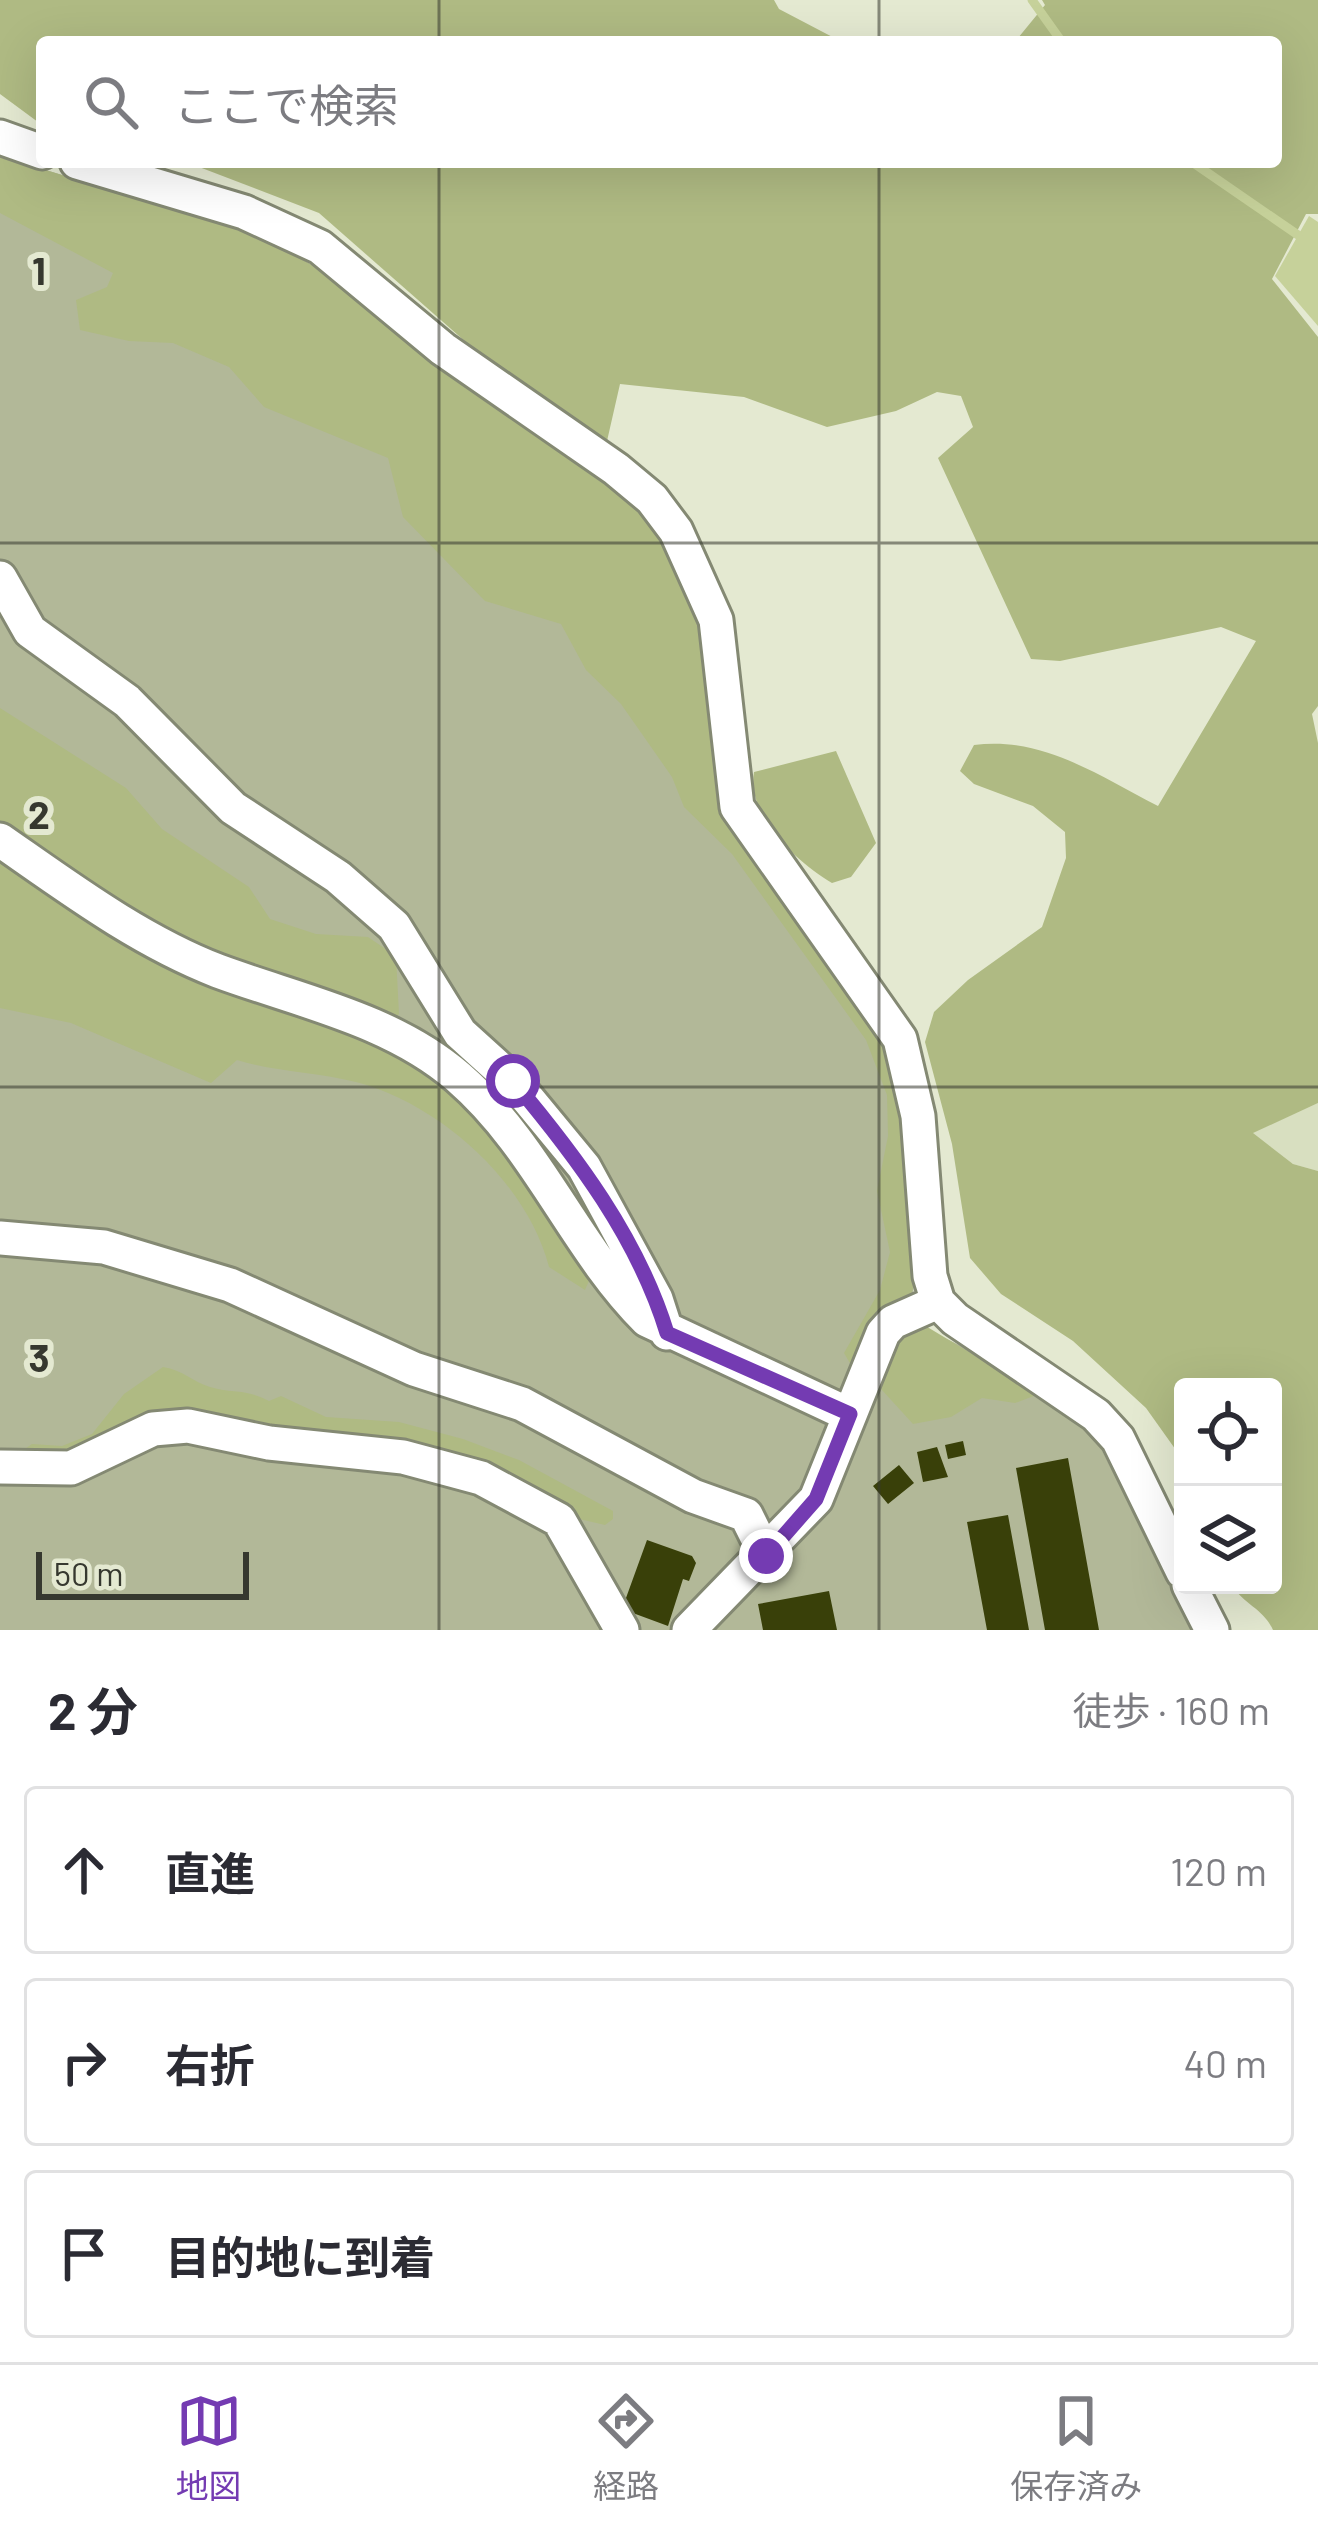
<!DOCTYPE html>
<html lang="ja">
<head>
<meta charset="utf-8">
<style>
  :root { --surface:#fff; --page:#f7f7f7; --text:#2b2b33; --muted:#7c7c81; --line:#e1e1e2; --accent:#743bb2 }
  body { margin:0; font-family:Barlow,"Noto Sans JP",sans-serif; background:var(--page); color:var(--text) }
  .controls { position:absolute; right:36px; bottom:36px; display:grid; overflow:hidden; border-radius:12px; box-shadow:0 12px 48px #0002 }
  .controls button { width:108px; height:108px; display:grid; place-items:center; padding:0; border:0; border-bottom:3px solid var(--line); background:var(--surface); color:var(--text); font:60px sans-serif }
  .scale { position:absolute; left:36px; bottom:30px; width:213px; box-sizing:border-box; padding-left:12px; border:6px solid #36382f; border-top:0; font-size:33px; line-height:42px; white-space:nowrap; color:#36382f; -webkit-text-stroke:9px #e4e9d1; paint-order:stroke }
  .stop { position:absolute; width:36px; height:36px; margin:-27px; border:9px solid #743bb2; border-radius:50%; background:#fff }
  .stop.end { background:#743bb2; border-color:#fff; box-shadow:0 3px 12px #0008 }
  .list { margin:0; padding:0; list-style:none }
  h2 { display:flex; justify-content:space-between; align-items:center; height:156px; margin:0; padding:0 48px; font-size:51px }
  h2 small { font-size:39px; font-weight:400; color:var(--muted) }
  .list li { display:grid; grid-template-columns:78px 1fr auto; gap:36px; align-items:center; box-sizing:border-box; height:168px; margin:0 24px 24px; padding:0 24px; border:3px solid var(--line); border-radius:12px }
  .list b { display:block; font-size:45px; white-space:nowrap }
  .list em { font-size:39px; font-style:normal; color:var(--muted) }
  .icon { flex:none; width:66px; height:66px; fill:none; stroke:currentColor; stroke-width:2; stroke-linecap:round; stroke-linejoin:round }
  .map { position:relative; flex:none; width:1318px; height:1630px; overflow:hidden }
  .search { position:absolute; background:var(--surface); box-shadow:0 12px 48px #0002; left:36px; right:36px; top:36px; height:132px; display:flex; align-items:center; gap:30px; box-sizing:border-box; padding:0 42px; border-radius:12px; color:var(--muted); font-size:45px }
  .sheet { height:732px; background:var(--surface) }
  nav { display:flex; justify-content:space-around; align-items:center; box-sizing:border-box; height:168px; border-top:3px solid var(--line); background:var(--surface); font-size:33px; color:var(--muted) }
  nav a { display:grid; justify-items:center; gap:6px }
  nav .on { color:var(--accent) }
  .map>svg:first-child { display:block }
</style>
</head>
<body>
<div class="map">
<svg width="1318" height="1630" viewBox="0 0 1318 1630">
  <rect width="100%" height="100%" fill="#e4e9d1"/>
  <path fill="#d8dfc0" d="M 1318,1103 L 1318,1171 L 1293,1164 L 1252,1133 Z"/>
  <path fill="#b2b898" d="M 0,156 L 245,231 L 305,261 L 341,283 L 433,364 L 603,481 L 714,780 L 721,814 L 874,1024 L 903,1126 L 914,1286 L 909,1323 C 974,1348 1046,1389 1096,1438 L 1193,1630 L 0,1630 Z"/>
  <path fill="#afba83" d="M 0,0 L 774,0 L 779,9 L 842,42 L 42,42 L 42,125 L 0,94 Z
    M 1042,0 L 1318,0 L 1318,214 L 1306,214 L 1272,279 L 1318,337 L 1318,706 L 1312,714 L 1318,743 L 1318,1103 L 1253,1133 L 1293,1164 L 1318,1171 L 1318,1630 L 1273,1630 C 1263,1608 1244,1605 1232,1585 L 1273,1585 L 1273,1387 L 1183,1387 L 1183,1460 L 1146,1408 L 1073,1341 L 1001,1294 L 970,1258 L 952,1144 L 925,1042 L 934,1012 L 968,980 L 1042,927 L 1066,858 L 1065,832 L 1033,806 L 974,784 L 960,771 L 974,745 C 1043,736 1099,776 1158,806 L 1256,641 L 1221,627 L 1060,661 L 1031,659 L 938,458 L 973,427 L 961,396 L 937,392 L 896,411 L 827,427 L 744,397 L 620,384 L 607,441 L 467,343 L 319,213 L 186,162 L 1276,162 L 1276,42 L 1008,42 L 1018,38 L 1045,5 Z
    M 0,156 L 245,231 L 305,261 L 341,283 L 433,364 L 628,500 L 661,535 L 699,620 L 721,814 L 874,1024 L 893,1076 L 903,1126 L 914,1286 L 909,1300 L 876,1326 L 851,1365 L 844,1353 L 880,1290 L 890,1252 L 877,1191 L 888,1136 L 887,1095 L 866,1040 L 732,854 L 684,807 L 672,777 L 621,704 L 586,670 L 561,624 L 485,601 L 403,517 L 388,458 L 264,407 L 229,367 L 173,343 L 129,341 L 80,330 L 76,300 L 107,287 L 113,273 L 0,213 Z
    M 0,708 L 126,788 L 162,829 L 249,887 L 270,919 L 316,934 L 368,937 L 396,956 L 399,1014 L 389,1024 L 207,956 L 0,828 Z
    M 836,751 L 876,843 L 851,877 L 832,883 C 798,863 746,816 754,772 Z
    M 0,851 L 379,1037 L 489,1118 L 592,1274 L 585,1290 L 549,1267 C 527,1182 440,1104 356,1082 C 317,1072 277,1072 237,1060 L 211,1083 L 71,1023 L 0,1008 Z
    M 924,1325 L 1039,1394 L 1015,1403 L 982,1398 L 951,1417 L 913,1424 L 871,1378 L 891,1338 Z
    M 163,1367 C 183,1370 193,1382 210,1387 C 234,1394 244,1388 269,1401 L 281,1396 L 326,1417 L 399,1422 L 463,1439 L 519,1460 L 613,1511 L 613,1519 L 605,1525 L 575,1518 L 244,1431 L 101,1451 L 16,1455 L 32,1444 L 62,1446 L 92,1434 L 124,1394 Z"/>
  <path fill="#c6d19a" d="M 1309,216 L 1318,222 L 1318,326 L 1275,276 Z"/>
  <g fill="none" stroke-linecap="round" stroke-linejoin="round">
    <path stroke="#c6d19a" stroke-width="9" d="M 1032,0 L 1062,42
      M 1192,162 L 1298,235"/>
  </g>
  <path fill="#394009" d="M 963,1441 L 966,1455 L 948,1459 L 945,1445 Z
    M 937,1447 L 948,1477 L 923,1482 L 917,1452 Z
    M 1068,1458 L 1099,1630 L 1045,1630 L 1016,1468 Z
    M 899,1465 L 914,1483 L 888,1504 L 873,1486 Z
    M 1008,1515 L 1029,1630 L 987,1630 L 967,1522 Z
    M 647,1540 L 692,1556 L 696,1563 L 689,1581 L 683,1579 L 668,1626 L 622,1609 Z
    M 829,1591 L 837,1630 L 763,1630 L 758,1604 Z"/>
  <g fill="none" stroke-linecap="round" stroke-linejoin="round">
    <g stroke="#848973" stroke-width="39">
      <path id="minor" d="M 0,137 L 42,152
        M 77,162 L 244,212 L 320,247 L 443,349 L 616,469 L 652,499 L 676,531 L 716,620 L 737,807 L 900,1039 L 918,1116 L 930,1276 L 938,1302 L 955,1319 L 1096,1415 L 1118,1439 L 1183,1572
        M 0,578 L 30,631 L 127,701 L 233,808 L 338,877 L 394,926 L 460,1033 L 513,1081 L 584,1167 L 656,1299 L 667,1333
        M 0,840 C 69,888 140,941 218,971 C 299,1001 391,1019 458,1077 C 538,1146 574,1247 647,1320 L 850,1415
        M 0,1238 L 104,1247 L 230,1285 L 414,1369 L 522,1404 L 693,1496 L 746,1515 L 766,1555
        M 0,1467 L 71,1468 L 153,1429 L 188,1426 L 269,1443 L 403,1457 L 481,1478 L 559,1520 L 622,1630
        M 1189,1585 L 1212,1630
        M 689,1630 L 816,1499 L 883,1333 L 893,1322 L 938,1302"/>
    </g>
    <use href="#minor" stroke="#fff" stroke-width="33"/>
  </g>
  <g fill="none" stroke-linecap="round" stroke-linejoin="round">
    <path stroke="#743bb2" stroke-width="15" d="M 513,1081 C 576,1156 638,1238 667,1333 L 850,1414 L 816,1499 L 766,1556"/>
  </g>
  <path fill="none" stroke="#36382f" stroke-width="3" stroke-opacity="0.55" d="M 439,0 L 439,42M 879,0 L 879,42M 439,162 L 439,1630M 879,162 L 879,1630M 0,543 L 1318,543M 0,1087 L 1318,1087"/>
  <g font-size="39" text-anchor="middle" font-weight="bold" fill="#36382f" stroke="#e4e9d1" stroke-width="12" stroke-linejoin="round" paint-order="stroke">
    <text x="39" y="285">1</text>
    <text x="39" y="829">2</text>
    <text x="39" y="1372">3</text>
  </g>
</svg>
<div class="controls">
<button><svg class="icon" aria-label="locate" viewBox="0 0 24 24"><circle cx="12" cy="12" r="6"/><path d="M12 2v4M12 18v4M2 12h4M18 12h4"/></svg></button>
<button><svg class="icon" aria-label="layers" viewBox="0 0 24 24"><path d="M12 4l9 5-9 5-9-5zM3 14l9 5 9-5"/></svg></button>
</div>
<div class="scale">50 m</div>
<div class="stop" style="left:513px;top:1081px"></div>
<div class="stop end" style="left:766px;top:1556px"></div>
<div class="search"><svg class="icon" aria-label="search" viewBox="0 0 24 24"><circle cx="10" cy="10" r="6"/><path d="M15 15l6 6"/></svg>ここで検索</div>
</div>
<section class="sheet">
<h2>2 分<small>徒歩 · 160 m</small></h2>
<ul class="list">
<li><svg class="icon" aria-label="ahead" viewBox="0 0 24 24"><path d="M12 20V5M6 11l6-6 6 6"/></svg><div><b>直進</b></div><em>120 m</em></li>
<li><svg class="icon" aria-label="right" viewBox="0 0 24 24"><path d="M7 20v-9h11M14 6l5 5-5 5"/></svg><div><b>右折</b></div><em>40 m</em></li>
<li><svg class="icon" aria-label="arrive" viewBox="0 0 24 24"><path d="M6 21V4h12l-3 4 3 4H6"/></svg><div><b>目的地に到着</b></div></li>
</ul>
</section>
<nav>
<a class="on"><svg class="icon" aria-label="map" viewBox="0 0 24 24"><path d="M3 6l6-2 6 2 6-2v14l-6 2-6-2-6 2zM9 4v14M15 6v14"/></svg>地図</a>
<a><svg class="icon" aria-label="directions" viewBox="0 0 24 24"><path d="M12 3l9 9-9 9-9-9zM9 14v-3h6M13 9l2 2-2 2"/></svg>経路</a>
<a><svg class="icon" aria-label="saved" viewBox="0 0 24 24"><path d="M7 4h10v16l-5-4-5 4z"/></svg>保存済み</a>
</nav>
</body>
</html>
